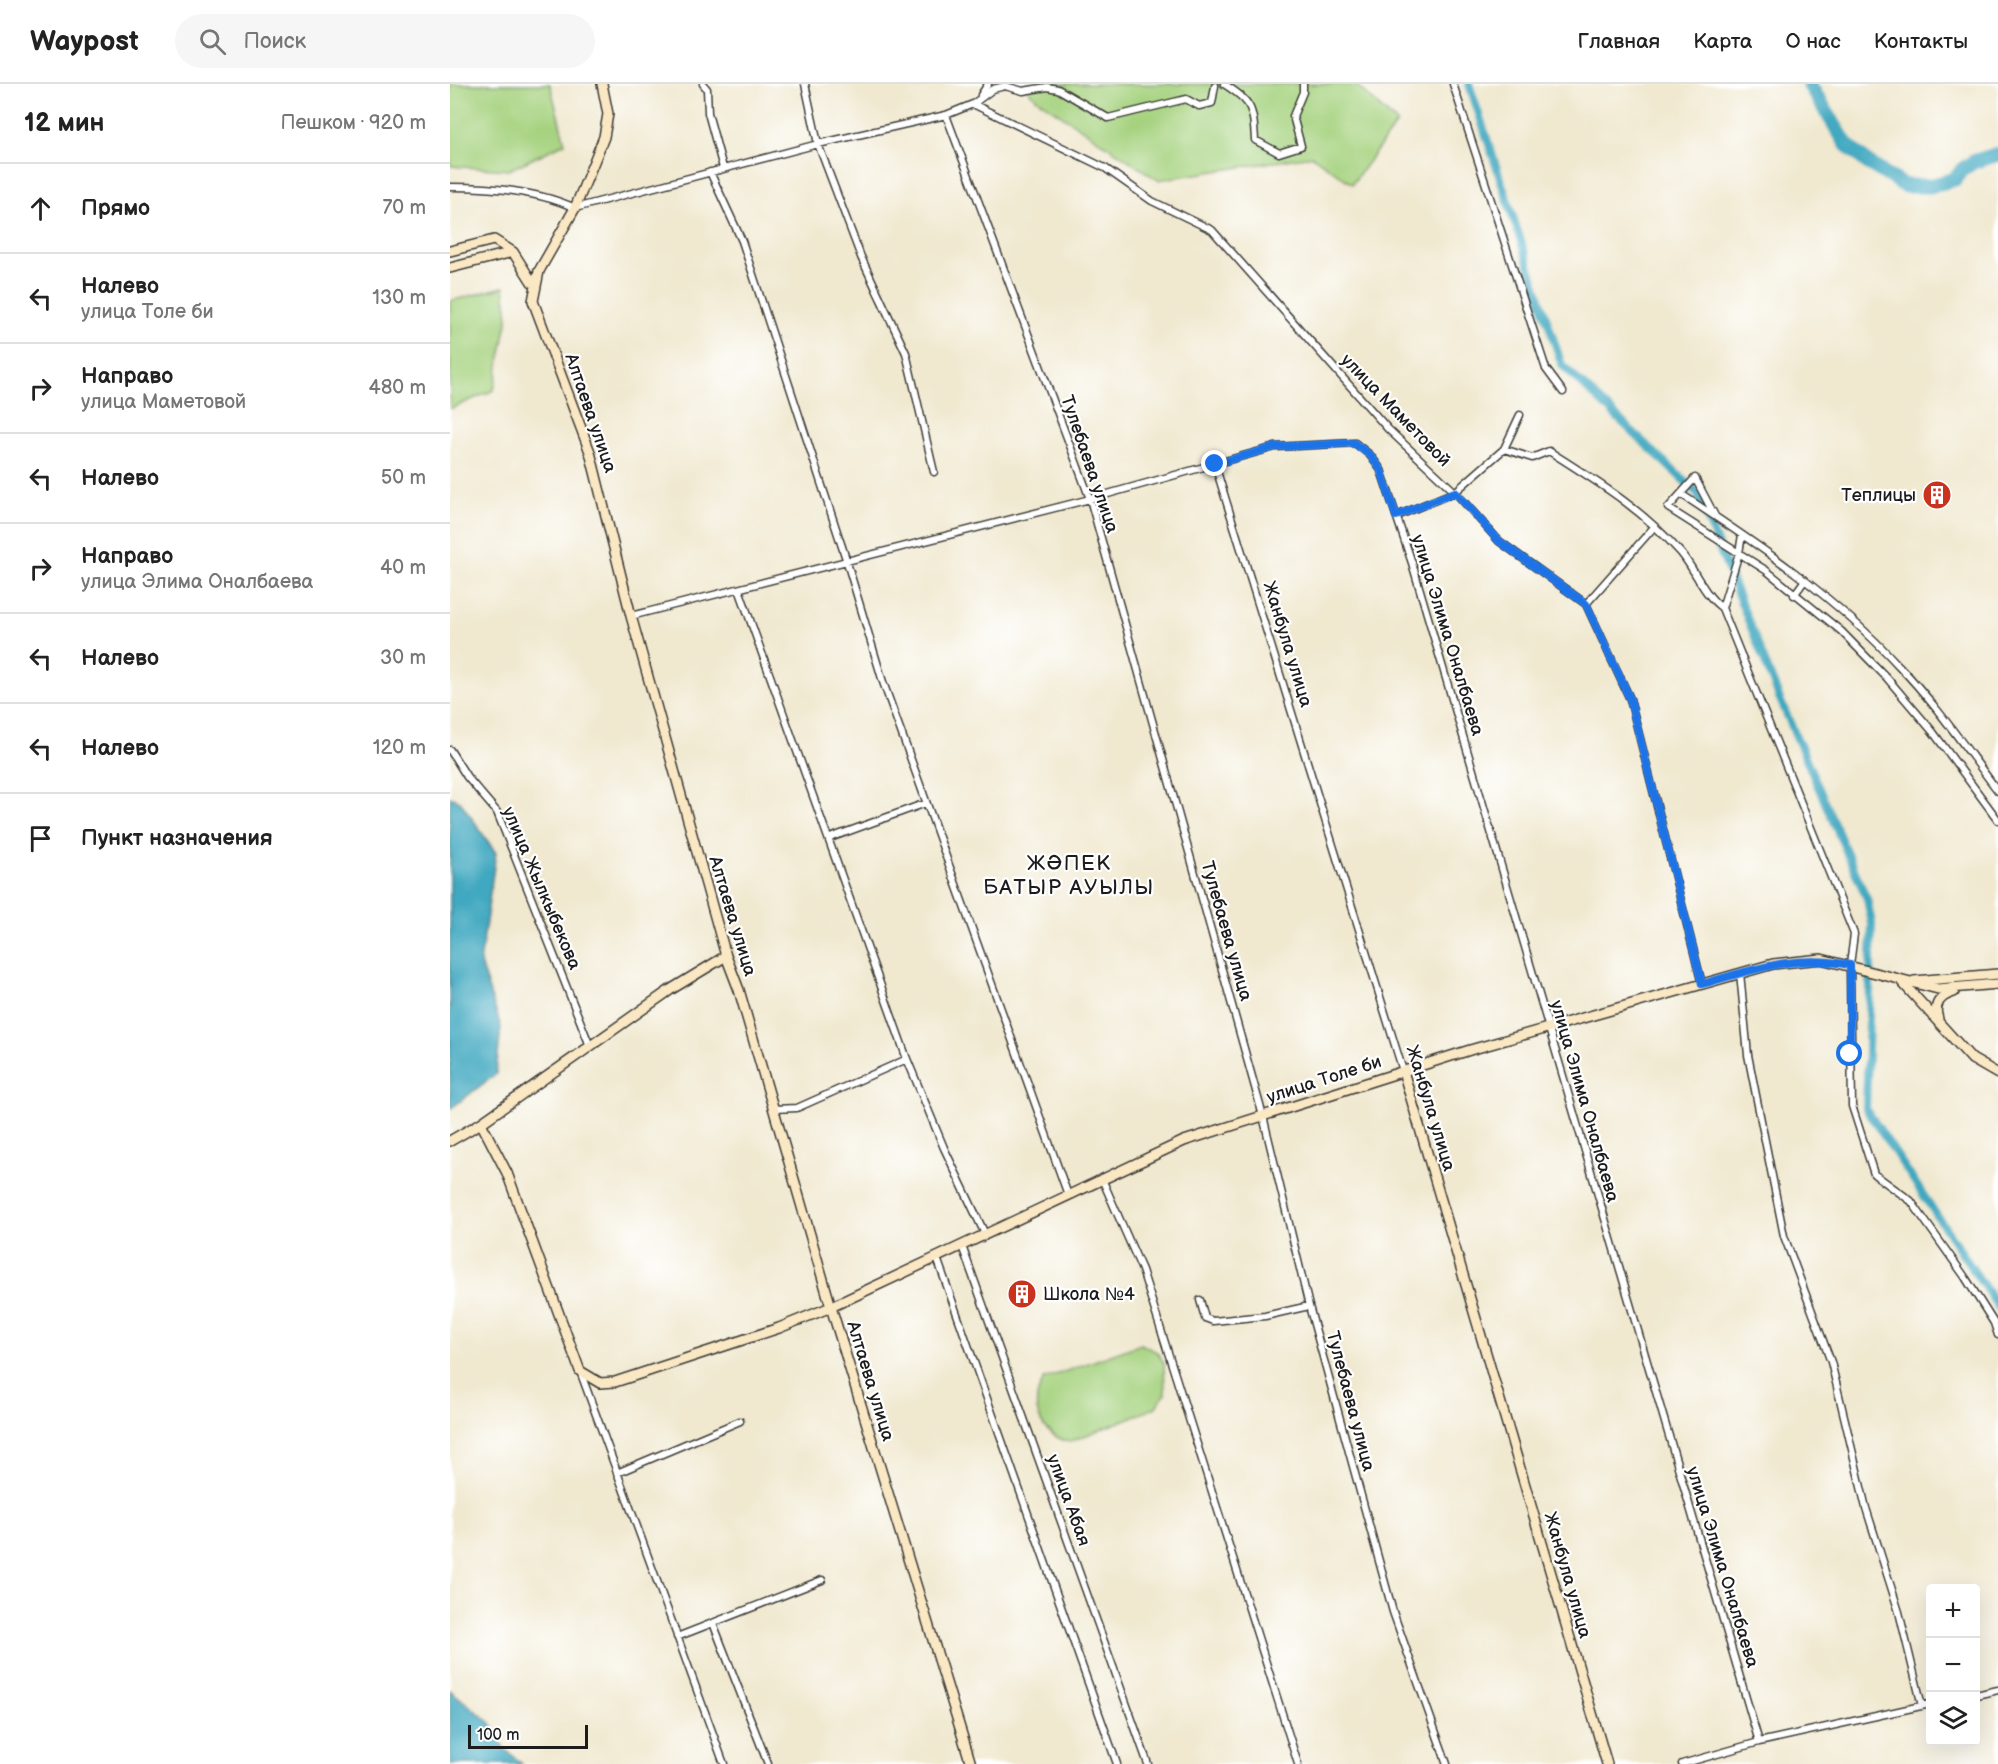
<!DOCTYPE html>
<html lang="ru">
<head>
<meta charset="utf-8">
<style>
  :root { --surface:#fff; --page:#f6f6f6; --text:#222; --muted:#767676; --line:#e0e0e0 }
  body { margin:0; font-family:"Balsamiq Sans",sans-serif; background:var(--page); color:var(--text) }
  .controls { position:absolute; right:18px; bottom:18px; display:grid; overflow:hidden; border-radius:6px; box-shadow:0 6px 24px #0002 }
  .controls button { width:54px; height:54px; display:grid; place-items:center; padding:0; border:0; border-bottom:2px solid var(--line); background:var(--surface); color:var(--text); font:30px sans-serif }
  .scale { position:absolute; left:18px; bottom:15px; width:120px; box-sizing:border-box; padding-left:6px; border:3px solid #1c1c1c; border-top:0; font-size:16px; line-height:21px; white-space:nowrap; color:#1c1c1c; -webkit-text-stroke:4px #fff; paint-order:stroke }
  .stop { position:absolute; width:18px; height:18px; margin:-14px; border:4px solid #1a73e8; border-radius:50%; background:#fff }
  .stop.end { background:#1a73e8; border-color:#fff; box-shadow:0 2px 6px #0008 }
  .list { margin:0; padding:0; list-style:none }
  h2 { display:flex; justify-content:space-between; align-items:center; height:78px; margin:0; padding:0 24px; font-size:26px }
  h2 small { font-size:20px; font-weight:400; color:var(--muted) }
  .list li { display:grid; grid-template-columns:39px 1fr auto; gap:18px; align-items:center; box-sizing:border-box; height:90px; padding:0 24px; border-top:2px solid var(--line) }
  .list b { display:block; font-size:22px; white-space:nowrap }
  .list p { margin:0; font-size:20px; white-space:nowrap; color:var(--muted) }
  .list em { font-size:20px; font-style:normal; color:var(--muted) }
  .icon { flex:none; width:33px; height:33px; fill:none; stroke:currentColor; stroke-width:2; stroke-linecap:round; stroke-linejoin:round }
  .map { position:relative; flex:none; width:1548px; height:1680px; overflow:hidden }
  header { display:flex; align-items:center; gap:36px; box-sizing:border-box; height:84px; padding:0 30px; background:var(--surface); border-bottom:2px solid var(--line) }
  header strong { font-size:28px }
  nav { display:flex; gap:33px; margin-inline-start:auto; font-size:21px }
  .search { width:420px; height:54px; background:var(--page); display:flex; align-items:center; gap:15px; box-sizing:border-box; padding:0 21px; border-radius:33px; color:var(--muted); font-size:22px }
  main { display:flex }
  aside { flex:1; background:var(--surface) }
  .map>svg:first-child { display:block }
</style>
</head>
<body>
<header>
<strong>Waypost</strong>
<div class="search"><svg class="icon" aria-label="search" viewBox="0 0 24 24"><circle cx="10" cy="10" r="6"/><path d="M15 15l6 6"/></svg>Поиск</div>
<nav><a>Главная</a><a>Карта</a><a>О нас</a><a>Контакты</a></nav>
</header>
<main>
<aside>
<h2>12 мин<small>Пешком · 920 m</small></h2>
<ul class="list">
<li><svg class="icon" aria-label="ahead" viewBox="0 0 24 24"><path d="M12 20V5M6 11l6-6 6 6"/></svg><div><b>Прямо</b></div><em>70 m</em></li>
<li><svg class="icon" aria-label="left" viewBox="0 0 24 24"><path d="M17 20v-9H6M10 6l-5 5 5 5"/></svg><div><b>Налево</b><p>улица Толе би</p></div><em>130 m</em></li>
<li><svg class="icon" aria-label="right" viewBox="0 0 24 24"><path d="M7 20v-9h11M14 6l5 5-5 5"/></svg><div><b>Направо</b><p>улица Маметовой</p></div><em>480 m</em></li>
<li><svg class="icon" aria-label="left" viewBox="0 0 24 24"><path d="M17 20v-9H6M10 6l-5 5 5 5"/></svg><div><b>Налево</b></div><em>50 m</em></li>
<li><svg class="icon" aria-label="right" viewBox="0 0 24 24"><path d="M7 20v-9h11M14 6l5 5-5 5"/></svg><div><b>Направо</b><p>улица Элима Оналбаева</p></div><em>40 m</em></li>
<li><svg class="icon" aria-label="left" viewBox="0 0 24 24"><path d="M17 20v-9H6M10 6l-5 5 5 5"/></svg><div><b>Налево</b></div><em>30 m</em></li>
<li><svg class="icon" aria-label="left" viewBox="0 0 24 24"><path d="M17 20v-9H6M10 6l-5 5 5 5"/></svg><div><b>Налево</b></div><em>120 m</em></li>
<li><svg class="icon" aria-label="arrive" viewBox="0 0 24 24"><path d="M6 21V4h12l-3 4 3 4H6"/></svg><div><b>Пункт назначения</b></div></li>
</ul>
</aside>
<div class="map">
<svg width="1548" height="1680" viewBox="0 0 1548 1680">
  <rect width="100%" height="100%" fill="#fff"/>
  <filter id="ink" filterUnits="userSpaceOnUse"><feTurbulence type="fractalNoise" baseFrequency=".0167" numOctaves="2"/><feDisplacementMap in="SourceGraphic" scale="12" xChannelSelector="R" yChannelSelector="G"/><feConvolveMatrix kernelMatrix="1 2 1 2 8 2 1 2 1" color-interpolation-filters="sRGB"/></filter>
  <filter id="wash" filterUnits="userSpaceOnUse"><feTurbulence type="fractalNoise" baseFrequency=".008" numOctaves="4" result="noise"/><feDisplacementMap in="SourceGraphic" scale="24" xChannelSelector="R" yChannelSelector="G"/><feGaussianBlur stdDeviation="1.35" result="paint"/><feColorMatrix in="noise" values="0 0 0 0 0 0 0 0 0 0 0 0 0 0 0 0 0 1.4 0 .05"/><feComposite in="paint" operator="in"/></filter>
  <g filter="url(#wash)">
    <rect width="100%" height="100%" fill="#f0e8cf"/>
    <path fill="#a5d27e" stroke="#60774d" stroke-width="1.5" d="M 0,0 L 100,0 L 115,59 L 59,86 L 0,82 Z
      M 572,0 L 905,0 L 947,39 L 902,100 L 862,72 L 708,96 L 587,15 Z
      M 54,203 L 58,233 L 44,306 L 0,325 L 0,217 Z
      M 691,1260 L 707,1268 L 714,1279 L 715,1310 L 705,1324 L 619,1358 C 589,1349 578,1323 594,1295 Z"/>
    <path fill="#40a8c0" stroke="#2e626e" stroke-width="1.5" d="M 0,713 L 10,717 L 46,769 L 30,879 L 51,943 L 46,990 L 0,1025 Z
      M 0,1606 L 41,1639 L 53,1663 L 72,1680 L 0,1680 Z"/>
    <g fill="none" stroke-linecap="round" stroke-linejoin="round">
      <path stroke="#40a8c0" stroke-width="8" d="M 1019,0 L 1112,281 L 1247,409 L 1329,613 L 1417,815 L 1422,840 L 1416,1025 L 1548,1223"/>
      <path stroke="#40a8c0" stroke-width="15" d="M 1359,0 L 1397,61 L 1418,79 L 1455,102 L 1480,102 L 1505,95 L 1513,85 L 1523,78 L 1548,70"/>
    </g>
  </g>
  <g filter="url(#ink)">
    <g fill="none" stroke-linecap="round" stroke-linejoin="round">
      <g stroke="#3c3b37" stroke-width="9">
        <path id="street" d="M 253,0 L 257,5 L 258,29 L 273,84
          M 355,0 L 368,60 L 411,173 L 456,269 L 484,388
          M 774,0 C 802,18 803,23 805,56 L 829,69 L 851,62 L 843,32 L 853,8 L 853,0
          M 1003,0 L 1096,285 L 1113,308
          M 531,11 L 538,0
          M 523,20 L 655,84 L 702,117 L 762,146 L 938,345 L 1005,408 L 1049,457 L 1136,520 L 1180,615 L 1252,900
          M 496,31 L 640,415 L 813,1032 L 859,1222 L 943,1528 L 997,1680
          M 260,88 L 292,157 L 396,475 L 433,598 L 618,1111
          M 0,103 C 40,103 89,107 125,124 L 368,60 L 496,31 L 523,20 L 543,5 L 555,2 L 573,7 L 597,3 L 608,5 L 658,34 L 736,15 L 749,22 L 762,19 L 765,2
          M 1054,365 L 1082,374 L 1099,367 C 1149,399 1191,424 1231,469 C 1246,487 1253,510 1272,524
          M 765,381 L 953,987
          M 1231,410 C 1309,461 1386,513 1449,582 C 1486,620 1516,665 1548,707
          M 947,432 L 1005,408 L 1054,365 L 1070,331
          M 1265,432 L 1245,394 L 1218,424 L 1317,487 L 1391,547 L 1437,594 L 1483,648 L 1548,736
          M 1292,451 L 1289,469 L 1272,524 L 1404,850 L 1400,881 L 1402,1022 L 1424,1090 L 1461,1117 L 1515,1193 L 1544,1239 L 1548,1251
          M 289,505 L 457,975 L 494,1064 L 535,1150
          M 1344,511 L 1355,496
          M 1136,520 L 1204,443
          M 181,532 L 640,415 L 825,363 L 905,359 L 920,371 L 931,386 L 962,479 L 1309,1658
          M 0,666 L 17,693 L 47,728 L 140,962
          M 380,754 L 476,719
          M 1290,889 L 1298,971 L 1334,1152 L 1381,1278 L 1416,1424 L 1449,1528 L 1472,1622
          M 323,1025 L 347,1024 L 457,975
          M 652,1095 L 692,1186 L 848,1680
          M 512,1162 L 698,1680
          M 487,1174 L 667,1680
          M 750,1216 L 755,1234 L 763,1237 L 815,1232 L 859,1222
          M 130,1287 L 274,1680
          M 167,1389 L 290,1337
          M 263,1539 L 318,1680
          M 227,1553 L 372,1496
          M 1526,1611 L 1548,1606
          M 1232,1680 L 1309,1658 L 1480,1620"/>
      </g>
      <g stroke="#3c3b37" stroke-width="12">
        <path id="secondary" d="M 152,0 L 158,30 L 154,53 L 125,124 L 89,187 L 83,217 L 140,368 L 181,532 L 276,872 L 289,906 L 381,1223 L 521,1680
          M 0,167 L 44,156 L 63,168 L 82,198 L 86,200
          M 0,184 L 63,168
          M 1464,897 L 1548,890
          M 1452,898 L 1522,975 L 1548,990
          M 1488,935 C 1483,920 1490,912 1504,908
          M 953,987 L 1157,1680
          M 31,1039 L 57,1089 L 130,1287 L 150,1299 L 165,1298 L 329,1244 L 381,1223 L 734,1057 L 1020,966 L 1323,880 L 1371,875 L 1488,905 L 1548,900
          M 0,1057 L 31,1039 L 220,906 L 276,872"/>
      </g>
      <use href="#street" stroke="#fff" stroke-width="6"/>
      <use href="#secondary" stroke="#fae7c3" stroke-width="9"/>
    </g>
  </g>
  <g fill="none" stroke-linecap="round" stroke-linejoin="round" filter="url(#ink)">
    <path stroke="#1a73e8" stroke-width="8" d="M 765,380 L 825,363 L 904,359 L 920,371 L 931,386 L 946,432 L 1005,408 L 1049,457 L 1136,520 L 1180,615 L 1252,900 C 1305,885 1345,870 1400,881 L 1400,970"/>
  </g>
  <defs>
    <g id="building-disc" transform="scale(1.5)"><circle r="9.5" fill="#c8321e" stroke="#fff"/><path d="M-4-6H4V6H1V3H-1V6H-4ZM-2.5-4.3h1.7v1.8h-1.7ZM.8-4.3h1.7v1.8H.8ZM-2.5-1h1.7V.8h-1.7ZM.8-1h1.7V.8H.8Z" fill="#fff"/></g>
  </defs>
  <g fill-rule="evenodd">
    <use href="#building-disc" x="1487" y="411"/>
    <use href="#building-disc" x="572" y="1210"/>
  </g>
  <g text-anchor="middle" stroke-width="4.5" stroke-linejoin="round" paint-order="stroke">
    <g font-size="18" fill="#1c1c1c" stroke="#fff">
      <text transform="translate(946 326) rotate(46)" y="6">улица Маметовой</text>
      <text transform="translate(141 329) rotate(71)" y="6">Алтаева улица</text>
      <text transform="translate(640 380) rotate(71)" y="6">Тулебаева улица</text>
      <text transform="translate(998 551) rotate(73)" y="6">улица Элима Оналбаева</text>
      <text transform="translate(838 560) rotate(73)" y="6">Жанбула улица</text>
      <text transform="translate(92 804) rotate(67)" y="6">улица Жылкыбекова</text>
      <text transform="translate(283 832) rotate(73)" y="6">Алтаева улица</text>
      <text transform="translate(777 847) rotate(74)" y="6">Тулебаева улица</text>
      <text transform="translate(874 995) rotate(-18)" y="6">улица Толе би</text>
      <text transform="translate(1135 1017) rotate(74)" y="6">улица Элима Оналбаева</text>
      <text transform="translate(981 1024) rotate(73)" y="6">Жанбула улица</text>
      <text transform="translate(421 1297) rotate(73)" y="6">Алтаева улица</text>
      <text transform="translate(901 1317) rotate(75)" y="6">Тулебаева улица</text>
      <text transform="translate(619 1416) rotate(70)" y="6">улица Абая</text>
      <text transform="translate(1273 1483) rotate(73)" y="6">улица Элима Оналбаева</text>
      <text transform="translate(1118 1491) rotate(74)" y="6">Жанбула улица</text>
    </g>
    <g font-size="18" fill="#1c1c1c" stroke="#fff" text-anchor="end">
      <text x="1466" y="417">Теплицы</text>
      <text x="593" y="1216" text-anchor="start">Школа №4</text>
    </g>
    <g font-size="21" letter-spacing="1.5" fill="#1c1c1c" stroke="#fff">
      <text x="619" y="786">ЖӘПЕК<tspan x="619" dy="24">БАТЫР АУЫЛЫ</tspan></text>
    </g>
  </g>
</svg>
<div class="controls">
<button>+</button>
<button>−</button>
<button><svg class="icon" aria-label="layers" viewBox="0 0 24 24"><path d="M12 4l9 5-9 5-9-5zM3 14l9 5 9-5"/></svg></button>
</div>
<div class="scale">100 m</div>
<div class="stop" style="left:1400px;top:970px"></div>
<div class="stop end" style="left:765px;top:380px"></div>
</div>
</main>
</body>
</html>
